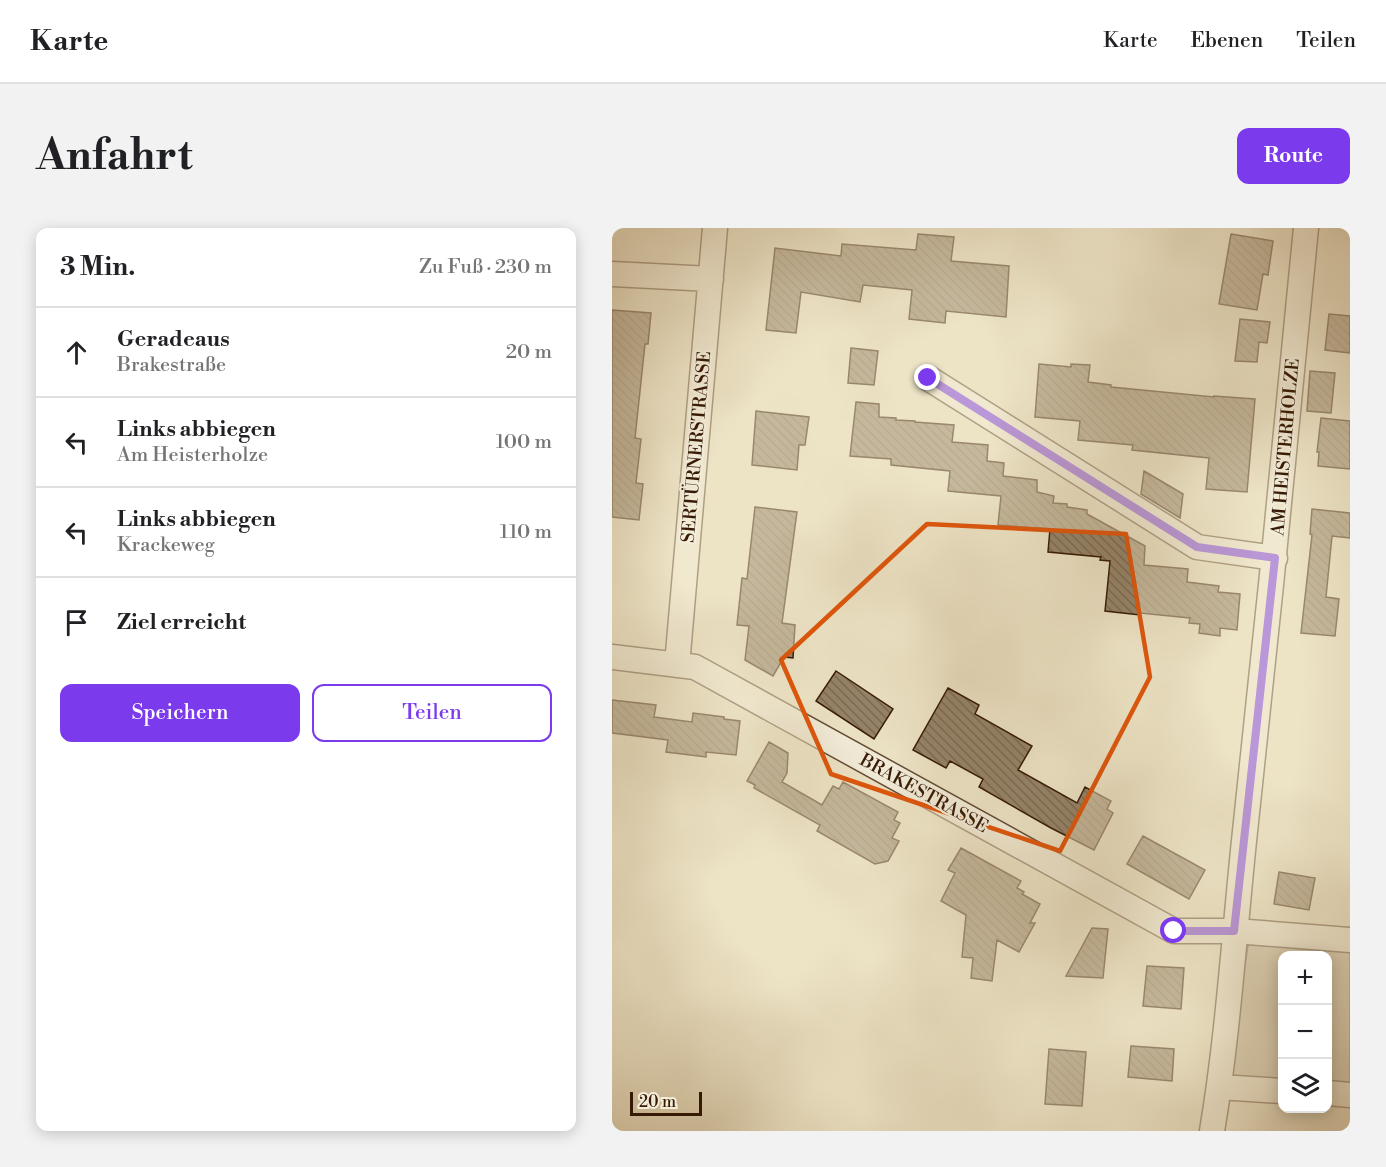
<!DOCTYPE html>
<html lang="de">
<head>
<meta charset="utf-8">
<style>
  :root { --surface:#fff; --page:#f2f2f2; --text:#202124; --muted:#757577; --line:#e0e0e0; --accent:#7c3aed }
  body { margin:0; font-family:"Libre Bodoni",serif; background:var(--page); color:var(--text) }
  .controls { position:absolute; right:18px; bottom:18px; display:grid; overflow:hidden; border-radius:12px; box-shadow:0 3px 15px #0003 }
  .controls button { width:54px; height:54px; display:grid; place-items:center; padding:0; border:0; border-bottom:2px solid var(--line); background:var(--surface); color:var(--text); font:30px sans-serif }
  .scale { position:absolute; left:18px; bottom:15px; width:72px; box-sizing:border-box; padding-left:6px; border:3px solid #361a04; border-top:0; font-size:16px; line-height:21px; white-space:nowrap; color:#361a04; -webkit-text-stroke:4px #f3edda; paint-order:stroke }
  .stop { position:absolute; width:18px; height:18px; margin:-14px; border:4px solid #7c3aed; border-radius:50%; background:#fff }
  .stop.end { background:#7c3aed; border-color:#fff; box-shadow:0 2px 6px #0008 }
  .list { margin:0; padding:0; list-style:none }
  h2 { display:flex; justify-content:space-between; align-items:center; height:78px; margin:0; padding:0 24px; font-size:26px }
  h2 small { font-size:20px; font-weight:400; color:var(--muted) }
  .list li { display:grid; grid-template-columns:39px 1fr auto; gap:18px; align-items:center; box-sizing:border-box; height:90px; padding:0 24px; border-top:2px solid var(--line) }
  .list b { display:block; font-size:22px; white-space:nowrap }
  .list p { margin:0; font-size:20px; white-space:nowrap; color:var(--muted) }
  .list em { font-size:20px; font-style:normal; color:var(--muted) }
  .actions { display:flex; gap:12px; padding:18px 24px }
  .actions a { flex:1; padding:14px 0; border:2px solid var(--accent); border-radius:12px; text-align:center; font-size:21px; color:var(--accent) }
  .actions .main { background:var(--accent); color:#fff }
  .icon { flex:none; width:33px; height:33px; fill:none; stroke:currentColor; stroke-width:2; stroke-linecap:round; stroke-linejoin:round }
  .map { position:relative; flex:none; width:738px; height:903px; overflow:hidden; border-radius:12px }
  header { display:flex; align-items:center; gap:36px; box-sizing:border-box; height:84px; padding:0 30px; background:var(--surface); border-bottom:2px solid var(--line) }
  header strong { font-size:28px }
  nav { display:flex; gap:33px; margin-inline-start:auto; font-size:21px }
  .intro { display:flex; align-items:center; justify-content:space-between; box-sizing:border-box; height:144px; padding:0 36px }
  h1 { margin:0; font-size:42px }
  .button { padding:15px 27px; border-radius:12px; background:var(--accent); color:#fff; font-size:21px; font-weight:700 }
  main { display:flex; gap:36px; padding:0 36px }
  aside { flex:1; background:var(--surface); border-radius:12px; box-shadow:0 3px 15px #0003 }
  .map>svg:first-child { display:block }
</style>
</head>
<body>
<header>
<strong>Karte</strong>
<nav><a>Karte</a><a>Ebenen</a><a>Teilen</a></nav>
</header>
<div class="intro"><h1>Anfahrt</h1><a class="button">Route</a></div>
<main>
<aside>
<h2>3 Min.<small>Zu Fuß · 230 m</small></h2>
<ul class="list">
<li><svg class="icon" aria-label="ahead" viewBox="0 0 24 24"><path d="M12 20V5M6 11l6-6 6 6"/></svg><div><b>Geradeaus</b><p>Brakestraße</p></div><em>20 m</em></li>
<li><svg class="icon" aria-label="left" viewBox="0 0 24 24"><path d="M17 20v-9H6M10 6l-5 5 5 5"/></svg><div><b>Links abbiegen</b><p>Am Heisterholze</p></div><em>100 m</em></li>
<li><svg class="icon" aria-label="left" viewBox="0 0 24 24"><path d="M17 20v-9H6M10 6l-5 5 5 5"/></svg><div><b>Links abbiegen</b><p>Krackeweg</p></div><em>110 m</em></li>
<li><svg class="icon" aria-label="arrive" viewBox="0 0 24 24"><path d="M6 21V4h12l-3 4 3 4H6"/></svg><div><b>Ziel erreicht</b></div></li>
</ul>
<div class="actions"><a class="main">Speichern</a><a>Teilen</a></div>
</aside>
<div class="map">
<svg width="738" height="903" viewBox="0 0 738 903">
  <defs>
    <pattern id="building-back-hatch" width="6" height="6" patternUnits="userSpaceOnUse" patternTransform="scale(1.5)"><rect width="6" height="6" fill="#958369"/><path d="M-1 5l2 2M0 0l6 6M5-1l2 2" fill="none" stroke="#7a6a54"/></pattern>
  </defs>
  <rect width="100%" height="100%" fill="#ede4c6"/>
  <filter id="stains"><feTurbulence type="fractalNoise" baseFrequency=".00333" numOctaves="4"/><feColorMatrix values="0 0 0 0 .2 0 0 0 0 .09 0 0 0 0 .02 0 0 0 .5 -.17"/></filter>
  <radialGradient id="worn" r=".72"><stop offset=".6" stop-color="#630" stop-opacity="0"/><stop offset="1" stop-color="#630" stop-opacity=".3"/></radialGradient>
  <path fill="#cec2a5" stroke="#826e54" stroke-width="1.5" d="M 637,712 L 738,722 L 738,860 L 716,859 L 716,728 L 670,728 L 670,856 L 614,853 Z"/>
  <path fill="url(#building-back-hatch)" stroke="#361a04" stroke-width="1.5" d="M 306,6 L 342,9 L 339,33 L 397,38 L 394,89 L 334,83 L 333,95 L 297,91 L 300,62 L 251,57 L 248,74 L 189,64 L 184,105 L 154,102 L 163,20 L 229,28 L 230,16 L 304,22 Z
    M 619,6 L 661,13 L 656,47 L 651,46 L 645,82 L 607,76 Z
    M 0,82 L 39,85 L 36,116 L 33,116 L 23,210 L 29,211 L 24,255 L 31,256 L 27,292 L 0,289 Z
    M 717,86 L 738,88 L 738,125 L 713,122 Z
    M 628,91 L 658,94 L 655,115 L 647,114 L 645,134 L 623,133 Z
    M 239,120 L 266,123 L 262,157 L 236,155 Z
    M 427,136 L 459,139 L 459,136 L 478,137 L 476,154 L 499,157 L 499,159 L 602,169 L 602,168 L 643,171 L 635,264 L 594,261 L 597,230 L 520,222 L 521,217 L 466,212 L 468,193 L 423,189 Z
    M 698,143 L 723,145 L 719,185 L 695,183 Z
    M 244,174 L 267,176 L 267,189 L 284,190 L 284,192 L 303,193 L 303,194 L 342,197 L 340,214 L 376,217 L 375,233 L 392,235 L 391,248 L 425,252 L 425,264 L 442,268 L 441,275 L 455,276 L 455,279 L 475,282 L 475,286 L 533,318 L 532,337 L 576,341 L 575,354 L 607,358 L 606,364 L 628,366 L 625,402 L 608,400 L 608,408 L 587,405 L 588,396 L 577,395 L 578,390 L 528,385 L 528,387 L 493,383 L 498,333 L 488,332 L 489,329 L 436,324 L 438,301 L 386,297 L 389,268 L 336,263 L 338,243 L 279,237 L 279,231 L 238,228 Z
    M 144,183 L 197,189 L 193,217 L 187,217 L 185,242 L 140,237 Z
    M 709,190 L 738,193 L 738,241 L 706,238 L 707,224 L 705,224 Z
    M 532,243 L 571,266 L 568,290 L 529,266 Z
    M 143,279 L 185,284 L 170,395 L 183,397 L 181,430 L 172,429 L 161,448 L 133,432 L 137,398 L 125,397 L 130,350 L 135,351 Z
    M 700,281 L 738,285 L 738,310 L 720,308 L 714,369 L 727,371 L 723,408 L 689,405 L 700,307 L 698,306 Z
    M 224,443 L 281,481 L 262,511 L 204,473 Z
    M 336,460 L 367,477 L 363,486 L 420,518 L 406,542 L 465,575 L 473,559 L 499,573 L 495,581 L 501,585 L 482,622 L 439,600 L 367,559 L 371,551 L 338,533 L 334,540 L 301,522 Z
    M 0,472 L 44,477 L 42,489 L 80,494 L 81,485 L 112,489 L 112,491 L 128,493 L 124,527 L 94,524 L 94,529 L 54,524 L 56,512 L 0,505 Z
    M 157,514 L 176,525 L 175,545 L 170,554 L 210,577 L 221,558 L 227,561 L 231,554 L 286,584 L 282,592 L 288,595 L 280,610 L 287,613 L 276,633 L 263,636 L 205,603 L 208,597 L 142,560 L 143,557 L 135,553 Z
    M 531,608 L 593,642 L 577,671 L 515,636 Z
    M 349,620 L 409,653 L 405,660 L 412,664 L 410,666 L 428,676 L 418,695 L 423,695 L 407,724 L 385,712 L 380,753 L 359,750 L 361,730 L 350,729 L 354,687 L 329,673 L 343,645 L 336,642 Z
    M 667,644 L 703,650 L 697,682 L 662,676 Z
    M 480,700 L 496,701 L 491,750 L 454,748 Z
    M 535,738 L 572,740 L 569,781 L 531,778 Z
    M 519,818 L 562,821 L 560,853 L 516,849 Z
    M 437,821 L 474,824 L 470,878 L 433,876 Z"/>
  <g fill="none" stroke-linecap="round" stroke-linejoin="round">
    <g stroke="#644c34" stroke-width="27">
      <path id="minor" d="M 0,46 L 99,51
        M 316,150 L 585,319 L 663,330
        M 0,429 L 83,439 L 562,703 L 623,703 L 738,712
        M 65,437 L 103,0
        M 607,859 L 670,863
        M 716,865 L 738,867
        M 600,903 C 616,808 622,709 632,613 C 654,409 675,204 694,0"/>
    </g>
    <use href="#minor" stroke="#f3edda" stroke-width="24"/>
  </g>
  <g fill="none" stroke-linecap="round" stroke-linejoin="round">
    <path stroke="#7c3aed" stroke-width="8" d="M 316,150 L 585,319 L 663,330 L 622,703 L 562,703"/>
  </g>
  <path d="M0 0H738V903H0ZM 315,296 L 514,306 L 538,449 L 448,623 L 219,546 L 169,432 Z" fill="#ede4c6" fill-opacity=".55" fill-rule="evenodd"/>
  <path fill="none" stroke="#df560c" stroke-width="4.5" stroke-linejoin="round" d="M 315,296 L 514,306 L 538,449 L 448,623 L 219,546 L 169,432 Z"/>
  <g text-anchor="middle" stroke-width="4.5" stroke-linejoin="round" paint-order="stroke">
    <g font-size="18" fill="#361a04" stroke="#f3edda">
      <text transform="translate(84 219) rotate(-85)" y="6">SERTÜRNERSTRASSE</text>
      <text transform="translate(673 219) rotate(-85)" y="6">AM HEISTERHOLZE</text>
      <text transform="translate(312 565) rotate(29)" y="6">BRAKESTRASSE</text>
    </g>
  </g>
  <rect width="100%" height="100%" filter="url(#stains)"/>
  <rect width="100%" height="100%" fill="url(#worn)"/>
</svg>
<div class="controls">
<button>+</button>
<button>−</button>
<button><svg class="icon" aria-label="layers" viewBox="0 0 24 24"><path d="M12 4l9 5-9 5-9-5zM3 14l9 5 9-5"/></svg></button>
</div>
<div class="scale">20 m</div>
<div class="stop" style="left:562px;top:703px"></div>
<div class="stop end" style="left:316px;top:150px"></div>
</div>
</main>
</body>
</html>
